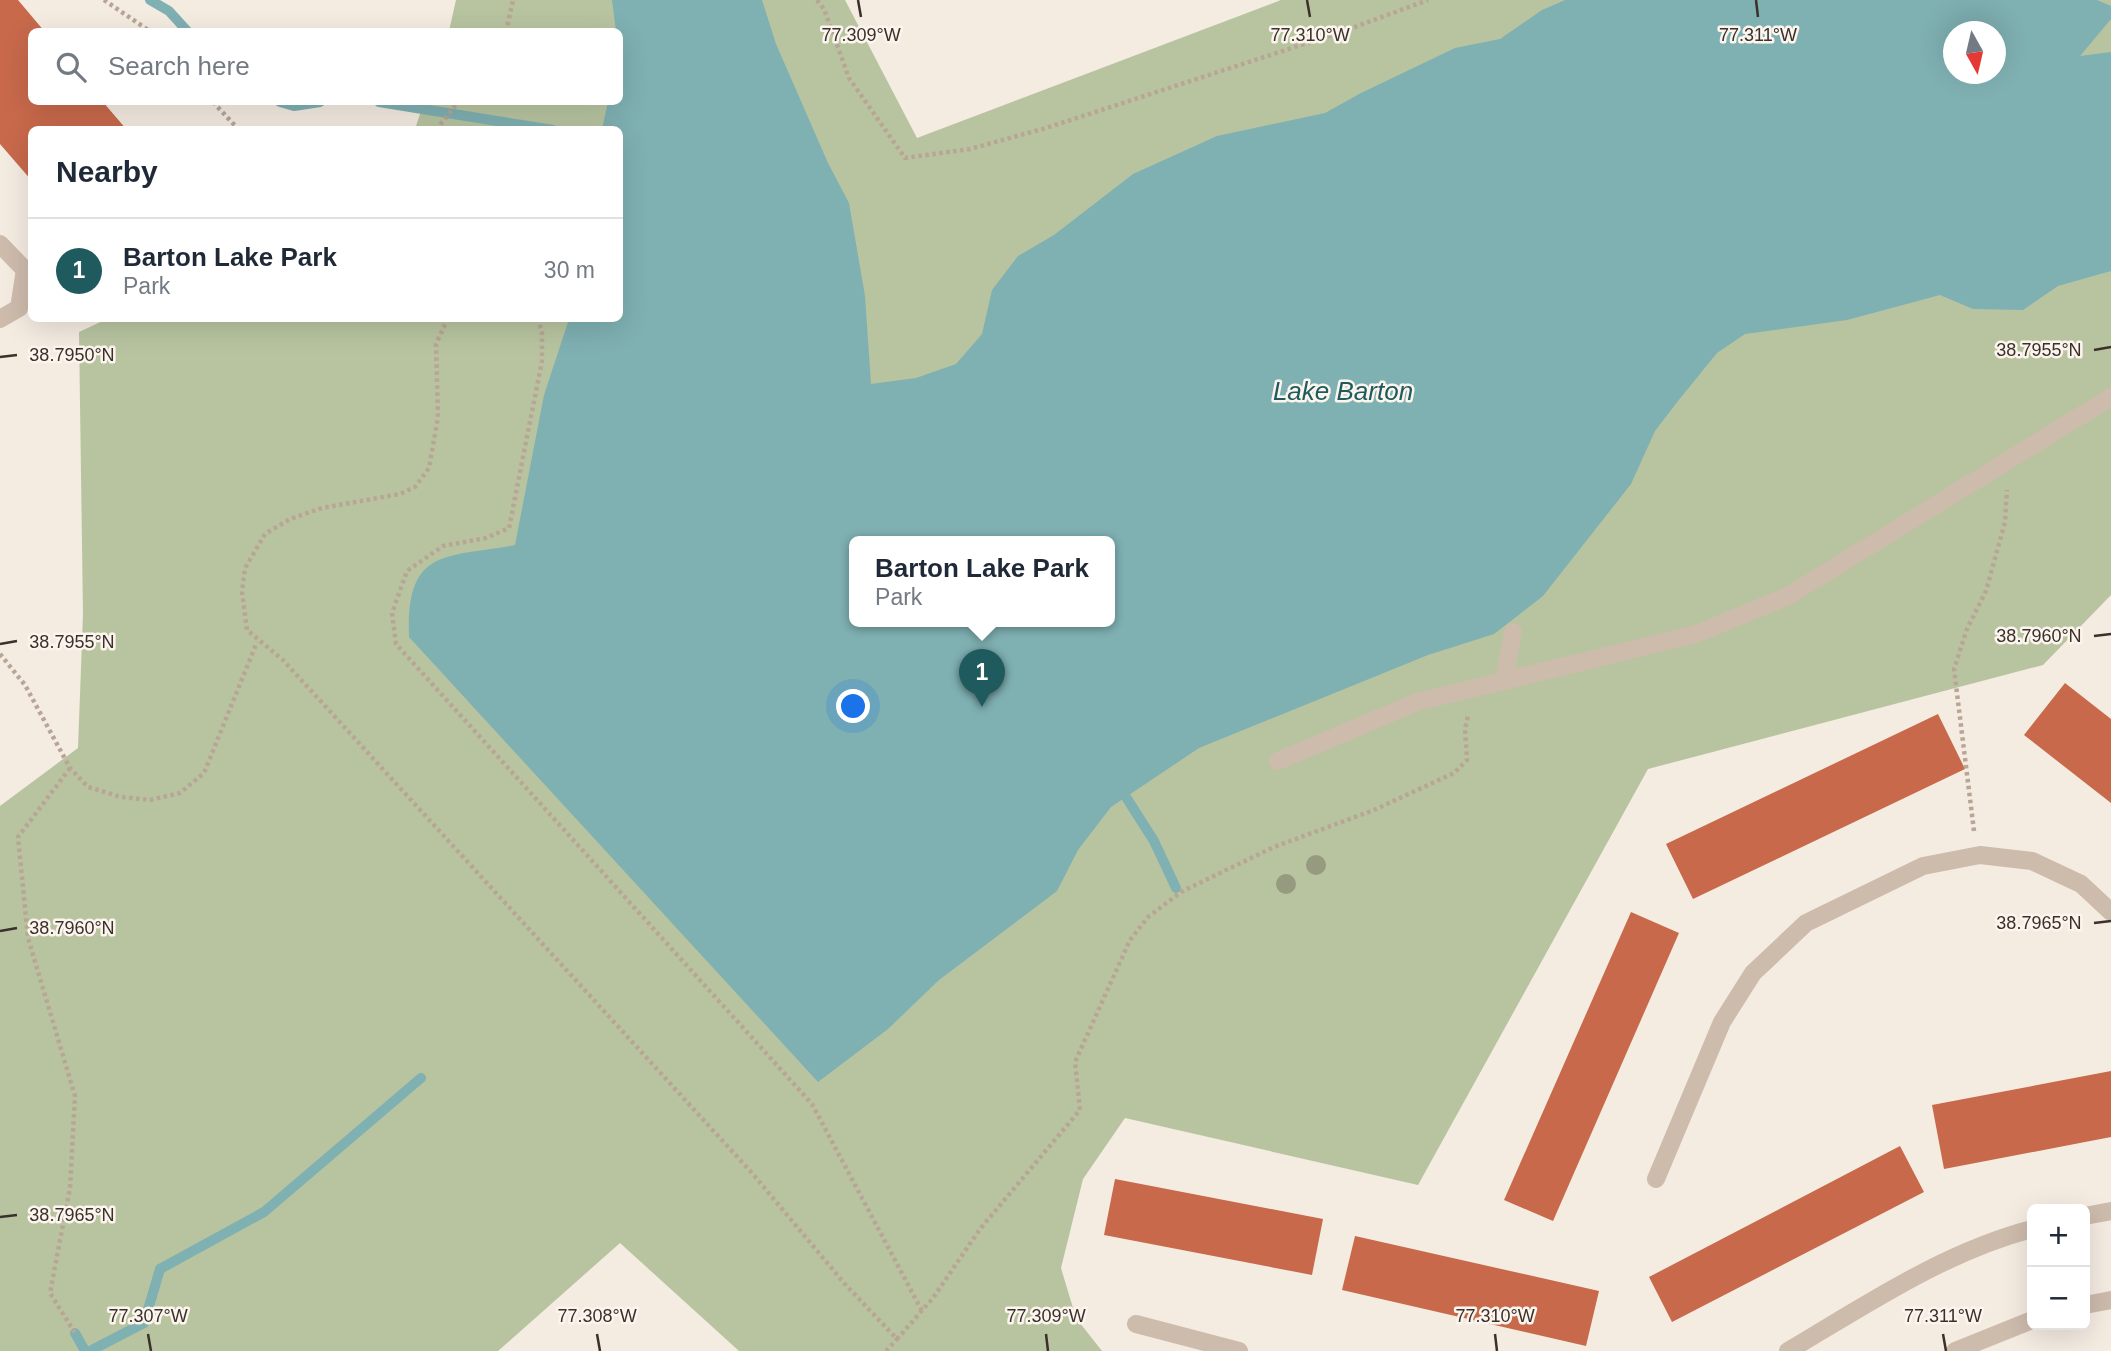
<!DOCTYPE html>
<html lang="en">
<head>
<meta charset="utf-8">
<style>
  :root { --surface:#fff; --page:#f2f2f3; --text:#1f2937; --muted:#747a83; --line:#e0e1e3; --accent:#1f5a5e }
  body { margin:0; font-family:Arial,sans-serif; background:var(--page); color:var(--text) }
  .controls { position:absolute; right:21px; bottom:21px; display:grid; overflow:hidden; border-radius:10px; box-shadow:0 7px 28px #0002 }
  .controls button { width:63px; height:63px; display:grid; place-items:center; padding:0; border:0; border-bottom:2px solid var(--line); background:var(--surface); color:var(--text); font:35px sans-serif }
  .compass { position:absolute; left:1943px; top:21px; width:63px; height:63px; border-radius:50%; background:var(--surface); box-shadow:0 7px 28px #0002; rotate:172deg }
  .you { position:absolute; left:854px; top:707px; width:24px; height:24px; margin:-18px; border:5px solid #fff; border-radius:50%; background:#1a73e8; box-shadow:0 0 0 10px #1a73e833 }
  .badge { display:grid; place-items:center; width:46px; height:46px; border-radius:50%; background:var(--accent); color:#fff; font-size:23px; font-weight:700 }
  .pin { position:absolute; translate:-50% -58px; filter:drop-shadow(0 2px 4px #0008) }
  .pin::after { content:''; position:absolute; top:37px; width:24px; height:21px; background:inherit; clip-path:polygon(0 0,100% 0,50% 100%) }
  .popup { position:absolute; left:849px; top:536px; width:266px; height:91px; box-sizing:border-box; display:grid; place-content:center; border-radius:10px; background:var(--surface); filter:drop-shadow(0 2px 5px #0005); font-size:23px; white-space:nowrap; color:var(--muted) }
  .popup b { font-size:26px; color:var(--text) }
  .popup::after { content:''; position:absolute; left:50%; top:100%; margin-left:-14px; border:14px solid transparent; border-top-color:var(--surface) }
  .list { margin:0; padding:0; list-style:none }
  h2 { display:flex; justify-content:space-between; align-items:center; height:91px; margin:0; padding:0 28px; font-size:30px }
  h2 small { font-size:23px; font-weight:400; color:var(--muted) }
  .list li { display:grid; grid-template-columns:46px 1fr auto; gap:21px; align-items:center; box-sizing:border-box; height:105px; padding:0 28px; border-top:2px solid var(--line) }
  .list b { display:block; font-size:26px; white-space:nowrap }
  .list p { margin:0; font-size:23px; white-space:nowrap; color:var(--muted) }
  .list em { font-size:23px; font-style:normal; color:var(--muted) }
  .icon { flex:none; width:38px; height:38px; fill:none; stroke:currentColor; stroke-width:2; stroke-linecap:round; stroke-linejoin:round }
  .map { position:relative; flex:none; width:2111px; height:1351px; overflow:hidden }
  .search { position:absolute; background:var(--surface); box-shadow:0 7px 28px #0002; left:28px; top:28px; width:595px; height:77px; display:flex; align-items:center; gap:18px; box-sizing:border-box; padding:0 24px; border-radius:10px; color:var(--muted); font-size:26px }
  .panel { position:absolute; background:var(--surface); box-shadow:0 7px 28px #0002; left:28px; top:126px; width:595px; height:196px; border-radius:10px }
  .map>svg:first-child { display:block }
</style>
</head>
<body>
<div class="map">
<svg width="2111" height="1351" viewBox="0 0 2111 1351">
  <rect width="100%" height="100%" fill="#f4ebe1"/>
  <path fill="#b8c4a0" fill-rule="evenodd" d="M 456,0 L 845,0 L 917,138 L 1281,0 L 2111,0 L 2111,595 L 2043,665 L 1648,769 L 1418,1185 L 1125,1118 L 1083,1179 L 1061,1268 L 1076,1318 L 1102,1351 L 739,1351 L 620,1243 L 498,1351 L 0,1351 L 0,806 L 78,748 L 83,614 L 79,332 L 109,318 L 620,318 L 620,130 L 415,129 L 424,102 L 620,102 L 620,32 L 449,31 ZM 1954,32 L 1996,32 L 1996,74 L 1954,74 ZM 854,541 L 1110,541 L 1110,621 L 854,621 Z"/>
  <path fill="#7fb0b2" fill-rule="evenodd" d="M 612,0 L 762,0 L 776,44 L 828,163 L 849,203 L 865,296 L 871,384 L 916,378 L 956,364 L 982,334 L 992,290 L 1018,256 L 1054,235 L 1133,174 L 1217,136 L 1325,113 L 1361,93 L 1455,48 L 1500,39 L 1542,10 L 1565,0 L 2097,0 L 2111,6 L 2111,19 L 2080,56 L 2111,52 L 2111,271 L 2058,286 L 2023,310 L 1973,309 L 1940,295 L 1847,320 L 1745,334 L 1717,353 L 1678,401 L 1655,431 L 1631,484 L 1543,596 L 1494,634 L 1428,655 L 1199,748 L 1111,807 L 1078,850 L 1057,891 L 939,980 L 888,1029 L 818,1082 L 409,637 C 406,547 445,558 515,545 L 544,395 L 569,319 L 620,318 L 620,130 L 602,129 L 608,102 L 620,102 L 620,32 L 616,31 ZM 1954,32 L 1996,32 L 1996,74 L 1954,74 ZM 854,541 L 1110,541 L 1110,621 L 854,621 Z"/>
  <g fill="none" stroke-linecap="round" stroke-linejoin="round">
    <path stroke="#7fb0b2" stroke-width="10" d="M 150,0 L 169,11 L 188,32
      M 280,102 L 294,106 L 320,102
      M 379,102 L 553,130
      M 1126,797 L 1154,841 L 1176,888
      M 75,1333 L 85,1351
      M 90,1351 L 144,1323 L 160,1269 L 264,1212 L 421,1078"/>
  </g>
  <path fill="#c8694b" d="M 0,0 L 18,0 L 45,32 L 32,32 L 32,102 L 103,102 L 127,130 L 32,130 L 32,181 L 0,144 Z
    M 2065,683 L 2111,719 L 2111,803 L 2024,735 Z
    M 1938,714 L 1965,769 L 1693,899 L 1666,844 Z
    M 1631,912 L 1679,933 L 1553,1221 L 1504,1200 Z
    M 2111,1071 L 2111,1137 L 1944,1169 L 1932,1105 Z
    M 1900,1146 L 1924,1192 L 1672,1322 L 1649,1277 Z
    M 1115,1179 L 1323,1219 L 1312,1275 L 1104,1235 Z
    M 1355,1236 L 1599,1291 L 1586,1346 L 1342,1290 Z"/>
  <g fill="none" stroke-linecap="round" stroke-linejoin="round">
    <path stroke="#b9a596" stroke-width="4.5" stroke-dasharray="3.5 3.5" stroke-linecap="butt" d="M 104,0 L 151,32
      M 817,0 L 824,9 L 849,78 L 905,158 L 970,149 L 1046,128 L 1344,31 L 1428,0
      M 506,32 L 513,0
      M 213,102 L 239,130
      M 436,130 L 458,102
      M 448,318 L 436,344 L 438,417 L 429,468 L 415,487 L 400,494 L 322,508 L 290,519 L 265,534 L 245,568 L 242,592 L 247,630 L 283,660 L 752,1173 L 844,1283 L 897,1339 L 933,1298 L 980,1229 L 1080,1110 L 1075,1062 L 1130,940 L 1148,917 L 1181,892 L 1220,873 L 1274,847 L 1374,810 L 1454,773 L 1467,760 L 1465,729 L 1468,716
      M 538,318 L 542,333 L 542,361 L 509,528 L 486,538 L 443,546 L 407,571 L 392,613 L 396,644 L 812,1104 L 922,1311
      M 0,654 L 25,685 L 70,768 L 88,787 L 121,797 L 150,800 L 180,793 L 204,773 L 257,642
      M 70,768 L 18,837 L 28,938 L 75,1096 L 70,1188 L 50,1293 L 75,1333
      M 1974,831 L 1954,669 L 1967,629 L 1986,591 L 2005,522 L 2007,490
      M 886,1351 L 897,1339"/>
    <path stroke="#cdbbac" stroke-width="18" d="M 1504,680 L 1513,632
      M 1278,761 L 1417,702 L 1696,634 L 1788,596 L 2111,397"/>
    <path stroke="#cdbbac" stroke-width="18" d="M 0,244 L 25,270 L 19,308 L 0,319
      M 1656,1179 L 1722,1022 L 1753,973 L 1806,923 L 1923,866 L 1980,855 L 2032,861 L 2081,884 L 2111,912
      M 2085,1216 L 2111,1211
      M 2085,1305 L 2111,1300
      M 1136,1324 L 1239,1351
      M 1788,1351 C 1866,1305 1944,1252 2032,1229
      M 1955,1351 L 2032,1320"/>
  </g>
  <g fill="#969b7f">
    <circle cx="1316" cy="865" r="10"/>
    <circle cx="1286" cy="884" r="10"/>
  </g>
  <path fill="none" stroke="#3b302b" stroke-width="2.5" d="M 858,0 L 861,17M 1307,0 L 1310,17M 1756,0 L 1758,17M 2094,350 L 2111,347M 0,357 L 17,355M 2094,636 L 2111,634M 0,644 L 17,641M 2094,923 L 2111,921M 0,931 L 17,928M 0,1217 L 17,1215M 148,1334 L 151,1351M 597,1334 L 600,1351M 1046,1334 L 1048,1351M 1495,1334 L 1497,1351M 1943,1334 L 1946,1351"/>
  <g text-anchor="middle" stroke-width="5" stroke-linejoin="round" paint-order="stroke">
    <g font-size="26" font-style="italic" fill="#1f5a5e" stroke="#fbf5ee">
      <text x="1343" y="400">Lake Barton</text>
    </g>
  </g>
  <g font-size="18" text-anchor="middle" fill="#3b302b" stroke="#fbf5ee" stroke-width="5" stroke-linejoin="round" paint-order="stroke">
    <text x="861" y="41">77.309°W</text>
    <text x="1310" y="41">77.310°W</text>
    <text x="1758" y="41">77.311°W</text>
    <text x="2039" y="356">38.7955°N</text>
    <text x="72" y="361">38.7950°N</text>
    <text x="2039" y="642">38.7960°N</text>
    <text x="72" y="648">38.7955°N</text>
    <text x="2039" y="929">38.7965°N</text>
    <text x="72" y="934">38.7960°N</text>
    <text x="72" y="1221">38.7965°N</text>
    <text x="148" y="1322">77.307°W</text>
    <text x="597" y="1322">77.308°W</text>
    <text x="1046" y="1322">77.309°W</text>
    <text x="1495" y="1322">77.310°W</text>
    <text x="1943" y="1322">77.311°W</text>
  </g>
</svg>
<div class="controls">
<button>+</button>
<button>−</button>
</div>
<svg class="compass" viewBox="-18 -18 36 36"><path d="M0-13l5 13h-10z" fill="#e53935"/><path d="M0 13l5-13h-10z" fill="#747a83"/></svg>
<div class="you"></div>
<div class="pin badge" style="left:982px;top:707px">1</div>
<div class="popup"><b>Barton Lake Park</b>Park</div>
<div class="search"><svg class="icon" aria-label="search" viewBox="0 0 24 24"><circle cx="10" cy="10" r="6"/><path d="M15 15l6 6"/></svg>Search here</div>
<section class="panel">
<h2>Nearby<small></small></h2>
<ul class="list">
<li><span class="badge">1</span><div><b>Barton Lake Park</b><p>Park</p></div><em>30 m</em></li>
</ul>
</section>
</div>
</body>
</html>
